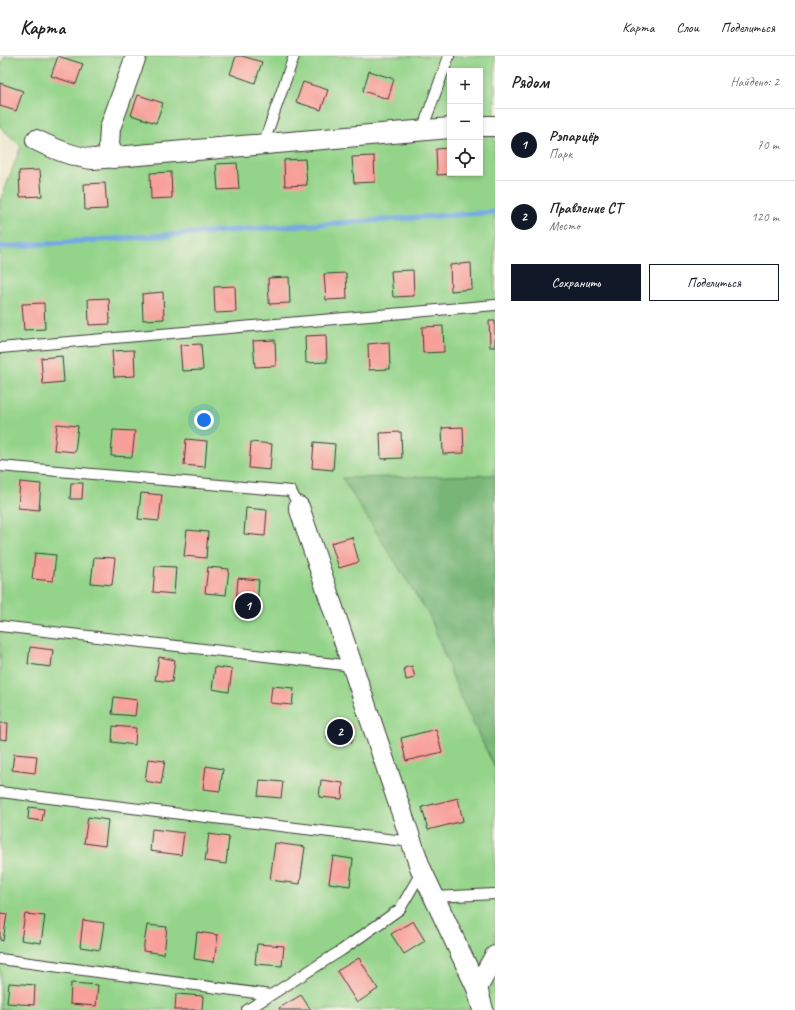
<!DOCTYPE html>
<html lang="ru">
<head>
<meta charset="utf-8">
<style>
  :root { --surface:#fff; --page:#f6f6f6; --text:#222; --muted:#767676; --line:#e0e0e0; --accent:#111827 }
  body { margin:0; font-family:Caveat,sans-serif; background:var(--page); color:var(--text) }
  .controls { position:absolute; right:12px; top:12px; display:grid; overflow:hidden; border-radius:0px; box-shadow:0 2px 6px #0003 }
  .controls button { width:36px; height:36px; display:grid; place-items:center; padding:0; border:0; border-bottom:1px solid var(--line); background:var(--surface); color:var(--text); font:20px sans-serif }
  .you { position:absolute; left:204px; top:364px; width:14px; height:14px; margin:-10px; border:3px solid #fff; border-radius:50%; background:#1a73e8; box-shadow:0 0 0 6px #1a73e833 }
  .badge { display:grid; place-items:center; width:26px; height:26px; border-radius:50%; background:var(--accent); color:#fff; font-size:13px; font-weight:700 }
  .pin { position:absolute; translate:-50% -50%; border:2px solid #fff; box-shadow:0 1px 4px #0006 }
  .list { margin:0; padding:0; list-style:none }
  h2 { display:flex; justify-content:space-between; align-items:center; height:52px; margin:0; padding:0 16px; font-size:17px }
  h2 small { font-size:13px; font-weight:400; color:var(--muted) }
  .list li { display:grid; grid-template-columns:26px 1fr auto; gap:12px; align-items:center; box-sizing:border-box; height:72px; padding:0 16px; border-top:1px solid var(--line) }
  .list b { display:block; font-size:15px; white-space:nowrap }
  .list p { margin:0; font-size:13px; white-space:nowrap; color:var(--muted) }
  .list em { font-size:13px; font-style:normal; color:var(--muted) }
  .actions { display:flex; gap:8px; padding:12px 16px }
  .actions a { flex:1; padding:9px 0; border:1px solid var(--accent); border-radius:0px; text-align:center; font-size:14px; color:var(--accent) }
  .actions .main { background:var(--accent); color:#fff }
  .icon { flex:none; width:22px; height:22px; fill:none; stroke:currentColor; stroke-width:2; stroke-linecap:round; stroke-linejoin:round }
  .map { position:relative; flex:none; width:495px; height:954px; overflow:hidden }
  header { display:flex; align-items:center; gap:24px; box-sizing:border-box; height:56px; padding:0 20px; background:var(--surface); border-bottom:1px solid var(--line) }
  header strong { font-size:19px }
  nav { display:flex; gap:22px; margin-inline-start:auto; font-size:14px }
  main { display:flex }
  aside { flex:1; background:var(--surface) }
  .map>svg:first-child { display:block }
</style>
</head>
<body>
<header>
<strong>Карта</strong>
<nav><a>Карта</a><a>Слои</a><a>Поделиться</a></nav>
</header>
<main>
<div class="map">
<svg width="495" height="954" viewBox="0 0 495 954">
  <rect width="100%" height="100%" fill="#f7f3e8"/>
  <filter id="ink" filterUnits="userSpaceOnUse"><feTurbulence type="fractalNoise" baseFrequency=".025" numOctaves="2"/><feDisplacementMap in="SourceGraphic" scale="8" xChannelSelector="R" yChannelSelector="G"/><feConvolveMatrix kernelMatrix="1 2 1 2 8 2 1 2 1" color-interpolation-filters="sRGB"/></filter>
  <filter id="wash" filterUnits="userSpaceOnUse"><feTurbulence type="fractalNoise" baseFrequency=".012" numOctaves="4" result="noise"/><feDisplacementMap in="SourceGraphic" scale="16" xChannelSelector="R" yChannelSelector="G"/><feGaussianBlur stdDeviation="0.9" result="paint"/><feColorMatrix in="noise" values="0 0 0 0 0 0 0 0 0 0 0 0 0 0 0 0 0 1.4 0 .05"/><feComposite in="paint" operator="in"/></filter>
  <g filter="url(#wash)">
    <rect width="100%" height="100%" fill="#ece6ca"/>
    <path fill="#94d48a" stroke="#587853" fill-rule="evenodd" d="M 5,0 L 495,0 L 495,954 L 0,954 L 0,146 L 21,90 L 0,71 L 0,12 ZM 450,15 L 480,15 L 480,117 L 450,117 Z"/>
    <path fill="#77b676" stroke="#4a6949" d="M 495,419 L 495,712 L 460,640 L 430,561 L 342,422 Z"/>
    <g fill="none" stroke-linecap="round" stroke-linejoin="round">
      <path stroke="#75a9e2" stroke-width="5.5" d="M 0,191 L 495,156"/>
    </g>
    <g id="blocks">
      <path fill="#f79f98" d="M 58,0 L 83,8 L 76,28 L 51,20 Z
        M 236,0 L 242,0 L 262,6 L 255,27 L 230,18 Z
        M 369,15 L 394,23 L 388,43 L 363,35 Z
        M 303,26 L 328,34 L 321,54 L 296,46 Z
        M 0,27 L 23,35 L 16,55 L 0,50 Z
        M 138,39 L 163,47 L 156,67 L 131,59 Z
        M 450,92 L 450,117 L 455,117 L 455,118 L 437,119 L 436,93 Z
        M 374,100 L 375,126 L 354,127 L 352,101 Z
        M 305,103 L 307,129 L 285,130 L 284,104 Z
        M 237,107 L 239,133 L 218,134 L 216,108 Z
        M 40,114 L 42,140 L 20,141 L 19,115 Z
        M 171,116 L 172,142 L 151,143 L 150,117 Z
        M 105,127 L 107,153 L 85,154 L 84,128 Z
        M 471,207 L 472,233 L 451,235 L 450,209 Z
        M 413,214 L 414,240 L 393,241 L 391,215 Z
        M 346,217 L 347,243 L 326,244 L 324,218 Z
        M 289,221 L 290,247 L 269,248 L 268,222 Z
        M 235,230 L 236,256 L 215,257 L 214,231 Z
        M 163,236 L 164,263 L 143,264 L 142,238 Z
        M 109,242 L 110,268 L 89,269 L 88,243 Z
        M 44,247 L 45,273 L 24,274 L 22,248 Z
        M 489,265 L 495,265 L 495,291 L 490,291 Z
        M 443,270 L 444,296 L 423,297 L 422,271 Z
        M 326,279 L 327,306 L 306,307 L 305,280 Z
        M 275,284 L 276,310 L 255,311 L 253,285 Z
        M 389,286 L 390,313 L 369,314 L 368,288 Z
        M 201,288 L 203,314 L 182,315 L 180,289 Z
        M 134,294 L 135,320 L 114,321 L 112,295 Z
        M 62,300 L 64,326 L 43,328 L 41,302 Z
        M 57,368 L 78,370 L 75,396 L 54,394 Z
        M 463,371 L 464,397 L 443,398 L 442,372 Z
        M 113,374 L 135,375 L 132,401 L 111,400 Z
        M 401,376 L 402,402 L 381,403 L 380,377 Z
        M 186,383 L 207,385 L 205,411 L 184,409 Z
        M 251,386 L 272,388 L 270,414 L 249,412 Z
        M 314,386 L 335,388 L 333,414 L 312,412 Z
        M 20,426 L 41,428 L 39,454 L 18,452 Z
        M 71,427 L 83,427 L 82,443 L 70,443 Z
        M 141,437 L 162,439 L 159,465 L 138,463 Z
        M 246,452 L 267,454 L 265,480 L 244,478 Z
        M 187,474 L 208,476 L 206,502 L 184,500 Z
        M 352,481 L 359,506 L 339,512 L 331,487 Z
        M 35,497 L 56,499 L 53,525 L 32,523 Z
        M 94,501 L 115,502 L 112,529 L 91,527 Z
        M 155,510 L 176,511 L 174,538 L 153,536 Z
        M 208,511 L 229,513 L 226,539 L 205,537 Z
        M 238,522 L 259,524 L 257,550 L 236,548 Z
        M 30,591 L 53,594 L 51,611 L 28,608 Z
        M 159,601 L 175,604 L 172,626 L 155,624 Z
        M 412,610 L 415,622 L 406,624 L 404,612 Z
        M 215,611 L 232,613 L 229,636 L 212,633 Z
        M 272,630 L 294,632 L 292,649 L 270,647 Z
        M 114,641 L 137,644 L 135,660 L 112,658 Z
        M 329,666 L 354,669 L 352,686 L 327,682 Z
        M 0,667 L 8,667 L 7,684 L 0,683 Z
        M 113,670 L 136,672 L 135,689 L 112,686 Z
        M 436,673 L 442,696 L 406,705 L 401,682 Z
        M 14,698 L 37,700 L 35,717 L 12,714 Z
        M 148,703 L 165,705 L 161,728 L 145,725 Z
        M 206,710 L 223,713 L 220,735 L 203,733 Z
        M 260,724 L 283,726 L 281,742 L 258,740 Z
        M 321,724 L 343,727 L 342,743 L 319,741 Z
        M 458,742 L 463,765 L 428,774 L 422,751 Z
        M 29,751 L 44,753 L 42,765 L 28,763 Z
        M 88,761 L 108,764 L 105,790 L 84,787 Z
        M 152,773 L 184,777 L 181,799 L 150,795 Z
        M 209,778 L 229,781 L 226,808 L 205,805 Z
        M 275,787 L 305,791 L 300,828 L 270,824 Z
        M 333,800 L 353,803 L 350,830 L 329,827 Z
        M 0,857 L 7,858 L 3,885 L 0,884 Z
        M 25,858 L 45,860 L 41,887 L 21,884 Z
        M 83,864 L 104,867 L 100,894 L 80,891 Z
        M 413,865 L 425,885 L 404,898 L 391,878 Z
        M 147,869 L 167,871 L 164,898 L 143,895 Z
        M 197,876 L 218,879 L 214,906 L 194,903 Z
        M 257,888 L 284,890 L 282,910 L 255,908 Z
        M 359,902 L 378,933 L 357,947 L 337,915 Z
        M 9,927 L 35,929 L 34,949 L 7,947 Z
        M 71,927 L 98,929 L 96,950 L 70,948 Z
        M 176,938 L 203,940 L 202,954 L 175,954 Z
        M 301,939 L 311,954 L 280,954 L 279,952 Z"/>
    </g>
  </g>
  <g filter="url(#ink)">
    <use href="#blocks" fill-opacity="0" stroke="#3b3a36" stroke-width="1"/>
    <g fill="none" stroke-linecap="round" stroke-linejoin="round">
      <g stroke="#3b3a36" stroke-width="12">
        <path id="service" d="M 422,74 L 449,0
          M 263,89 L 294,0
          M 0,292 L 495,249
          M 0,410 L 291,435 L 299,451
          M 0,570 L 353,610
          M 0,736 L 412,786
          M 434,841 L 495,838
          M 0,903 L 271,939 L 342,894 L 400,853 L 422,815
          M 247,954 L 271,939"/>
      </g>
      <g stroke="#3b3a36" stroke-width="22">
        <path id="minor" d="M 480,70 L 495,70
          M 36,84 C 54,93 73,101 93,103 L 450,72
          M 114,102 L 109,89 L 110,72 L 136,0
          M 299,451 L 420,811 L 477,932 L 483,954
          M 477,932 L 495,900"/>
      </g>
      <use href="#service" stroke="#fff" stroke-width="10"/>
      <use href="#minor" stroke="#fff" stroke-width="20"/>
    </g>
  </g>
</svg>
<div class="controls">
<button>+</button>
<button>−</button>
<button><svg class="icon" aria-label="locate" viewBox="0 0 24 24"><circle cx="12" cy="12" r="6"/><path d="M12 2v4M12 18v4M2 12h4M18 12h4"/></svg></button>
</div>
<div class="you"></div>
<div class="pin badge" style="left:248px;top:550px">1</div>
<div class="pin badge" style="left:340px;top:676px">2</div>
</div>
<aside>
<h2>Рядом<small>Найдено: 2</small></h2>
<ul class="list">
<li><span class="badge">1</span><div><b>Рэпарцёр</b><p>Парк</p></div><em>70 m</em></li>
<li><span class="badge">2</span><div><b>Правление СТ</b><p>Место</p></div><em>120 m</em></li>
</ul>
<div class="actions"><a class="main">Сохранить</a><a>Поделиться</a></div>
</aside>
</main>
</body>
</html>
